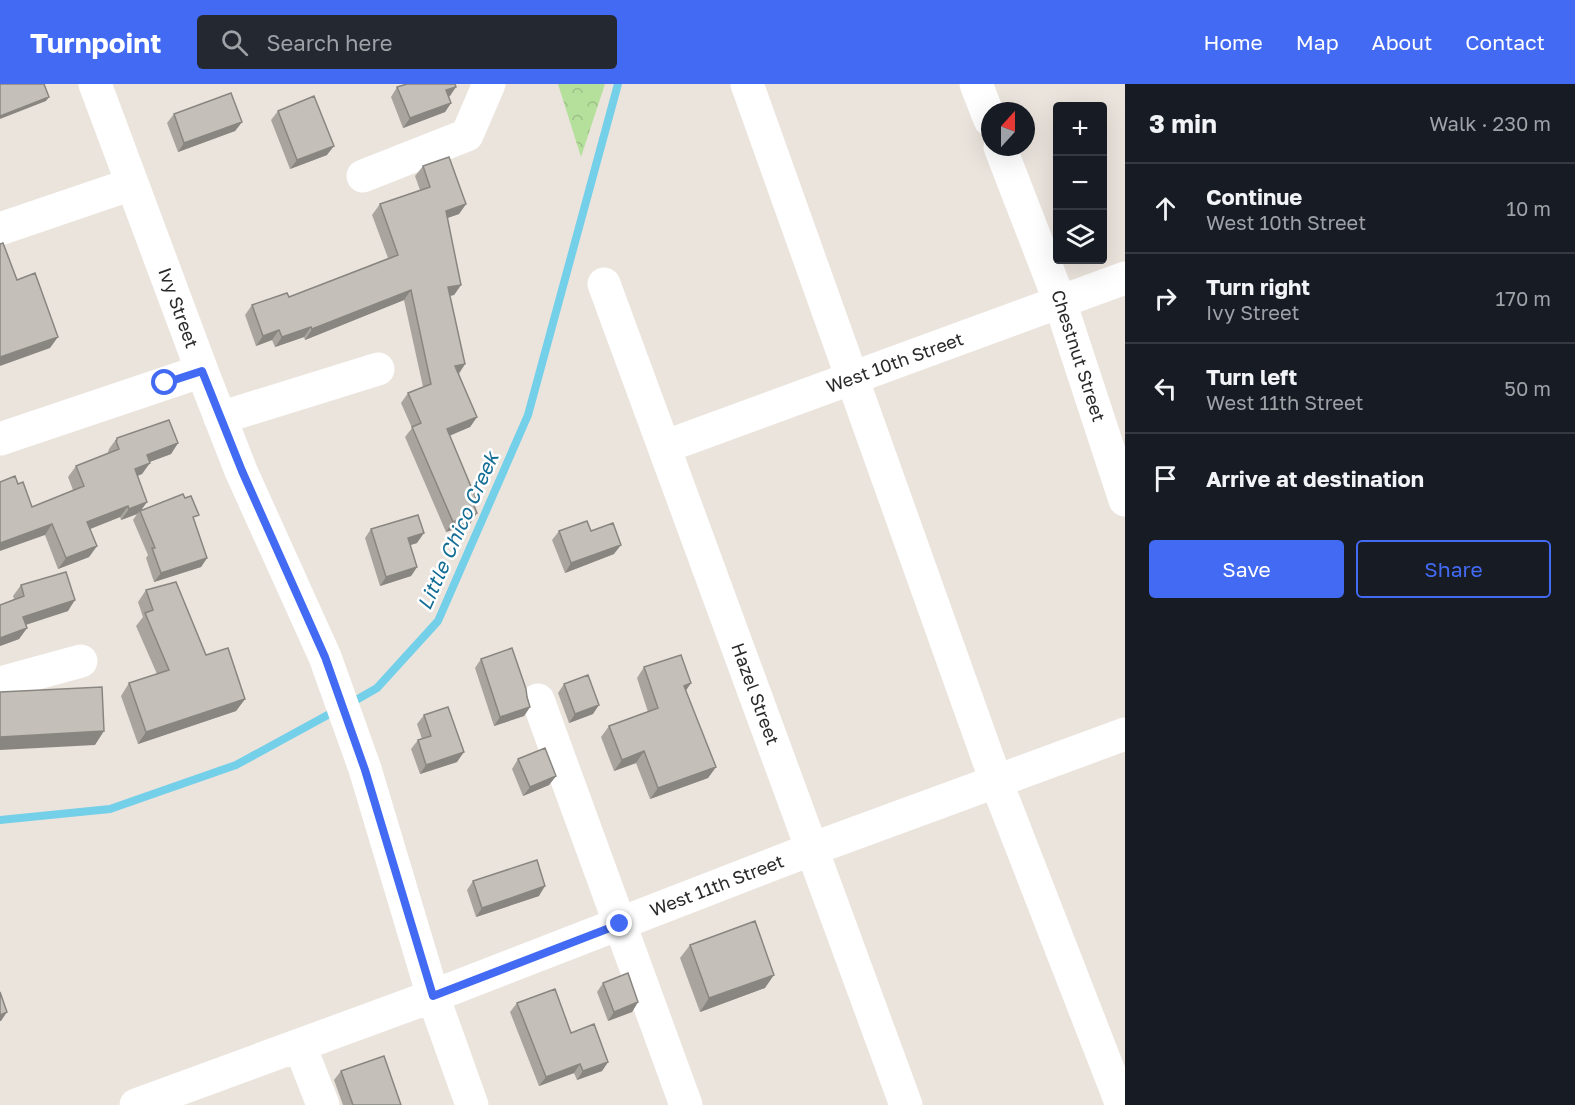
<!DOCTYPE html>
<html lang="en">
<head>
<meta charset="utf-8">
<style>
  :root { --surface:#171b24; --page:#242831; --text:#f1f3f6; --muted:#9ea1a6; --line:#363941; --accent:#436af2 }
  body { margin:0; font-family:"Golos Text",sans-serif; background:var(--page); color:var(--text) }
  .controls { position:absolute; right:18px; top:18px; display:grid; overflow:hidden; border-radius:6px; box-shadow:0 6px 24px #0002 }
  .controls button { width:54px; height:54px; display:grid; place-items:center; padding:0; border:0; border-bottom:2px solid var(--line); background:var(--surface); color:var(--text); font:30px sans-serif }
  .compass { position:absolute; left:981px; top:18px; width:54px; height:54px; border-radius:50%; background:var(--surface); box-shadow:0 6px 24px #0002; rotate:21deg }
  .stop { position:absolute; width:18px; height:18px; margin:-14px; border:4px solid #436af2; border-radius:50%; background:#fff }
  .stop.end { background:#436af2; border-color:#fff; box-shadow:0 2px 6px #0008 }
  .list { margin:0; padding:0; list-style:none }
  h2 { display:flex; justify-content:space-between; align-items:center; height:78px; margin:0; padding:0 24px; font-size:26px }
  h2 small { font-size:20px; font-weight:400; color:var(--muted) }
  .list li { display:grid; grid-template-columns:39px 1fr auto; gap:18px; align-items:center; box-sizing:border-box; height:90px; padding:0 24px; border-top:2px solid var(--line) }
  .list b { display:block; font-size:22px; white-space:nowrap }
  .list p { margin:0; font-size:20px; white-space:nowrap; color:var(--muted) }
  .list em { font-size:20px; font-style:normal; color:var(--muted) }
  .actions { display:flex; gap:12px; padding:18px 24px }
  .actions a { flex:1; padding:14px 0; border:2px solid var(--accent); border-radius:6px; text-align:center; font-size:21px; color:var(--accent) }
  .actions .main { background:var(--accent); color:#fff }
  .icon { flex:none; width:33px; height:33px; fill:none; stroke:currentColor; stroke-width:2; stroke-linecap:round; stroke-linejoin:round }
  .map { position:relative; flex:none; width:1125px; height:1021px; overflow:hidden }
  header { display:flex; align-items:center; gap:36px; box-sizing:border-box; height:84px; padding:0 30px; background:var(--accent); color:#fff }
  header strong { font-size:28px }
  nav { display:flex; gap:33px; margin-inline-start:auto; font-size:21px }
  .search { width:420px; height:54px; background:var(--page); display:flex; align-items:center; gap:15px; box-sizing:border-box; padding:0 21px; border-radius:6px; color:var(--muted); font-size:22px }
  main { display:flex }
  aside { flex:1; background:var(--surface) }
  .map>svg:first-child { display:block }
</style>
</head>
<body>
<header>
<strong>Turnpoint</strong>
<div class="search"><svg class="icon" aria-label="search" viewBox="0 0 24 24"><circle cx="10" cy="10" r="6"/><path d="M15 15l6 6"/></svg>Search here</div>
<nav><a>Home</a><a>Map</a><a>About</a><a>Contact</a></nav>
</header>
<main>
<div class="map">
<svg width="1125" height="1021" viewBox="0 0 1125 1021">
  <defs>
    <pattern id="park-crowns" width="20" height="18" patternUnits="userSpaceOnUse" patternTransform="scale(1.5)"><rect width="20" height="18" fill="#b5e09b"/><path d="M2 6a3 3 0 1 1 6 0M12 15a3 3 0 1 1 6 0" fill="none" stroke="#9cc086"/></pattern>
  </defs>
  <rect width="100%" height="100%" fill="#ebe4dd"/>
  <path fill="url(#park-crowns)" d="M 558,0 L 605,0 L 581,73 Z"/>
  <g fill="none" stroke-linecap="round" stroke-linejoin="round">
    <path stroke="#74cfe9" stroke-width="8" d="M 351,619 L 377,604 L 438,537 L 528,331 L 618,0
      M 0,736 L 110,725 L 236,681 L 335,627"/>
    <path stroke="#fff" stroke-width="33" d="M 95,0 L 202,287 L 241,387 L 325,573 L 365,685 L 433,912 L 472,1021
      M 747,0 L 996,697 L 1122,1021
      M 976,0 L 990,36
      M 1000,63 L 1060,218 L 1125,416
      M 363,92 L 467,51 L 489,0
      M 0,145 L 132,100
      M 604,200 L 906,1021
      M 220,334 L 378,285
      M 0,355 L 202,287
      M 664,363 L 1125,194
      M 0,599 L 81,577
      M 538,616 L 686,1021
      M 300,962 L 323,1021
      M 136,1021 L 433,912 L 812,765 L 1125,650"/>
  </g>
  <path fill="#a9a49e" d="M 397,3 L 450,12 L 449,12 L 451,19 L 445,28 L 403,44 L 391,13 Z
    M 278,27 L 327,71 L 290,85 L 271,36 Z
    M 174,30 L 242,38 L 235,47 L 178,68 L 167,39 Z
    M 423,82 L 466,120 L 459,130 L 447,134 L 461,201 L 454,211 L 450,212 L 465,280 L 459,290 L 477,333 L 470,343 L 449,351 L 477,417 L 474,422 L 477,429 L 470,440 L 446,448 L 405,353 L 412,344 L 401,319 L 408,309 L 423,303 L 404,216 L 305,256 L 304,253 L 275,263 L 272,256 L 256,262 L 245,231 L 252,221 L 289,213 L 388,174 L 372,131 L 380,120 L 420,106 L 415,92 Z
    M 117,354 L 178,359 L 171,370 L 149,378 L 142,390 L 137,392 L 142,426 L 195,438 L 207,474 L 201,483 L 154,498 L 146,474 L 148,471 L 133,436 L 137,430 L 121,436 L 120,433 L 90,445 L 97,462 L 89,473 L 58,485 L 45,451 L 18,400 L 32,423 L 73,406 L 68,393 L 76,382 L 109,369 L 108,368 L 109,365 Z
    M 371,445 L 417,459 L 410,461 L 417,483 L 411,492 L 380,502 L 365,454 Z
    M 559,447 L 591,447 L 614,470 L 565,489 L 552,456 Z
    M 21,501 L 68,527 L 26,541 L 27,544 L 19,555 L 0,562 L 0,521 L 14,515 L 13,512 Z
    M 146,506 L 206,571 L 245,615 L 236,627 L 138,660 L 121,612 L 129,599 L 157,590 L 136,542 L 143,533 L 138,518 Z
    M 481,575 L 527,613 L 530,623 L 524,632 L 494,642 L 475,584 Z
    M 644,583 L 691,599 L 685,607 L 716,683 L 708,694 L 650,715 L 636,679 L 614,687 L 601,653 L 609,642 L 648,628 L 637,594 Z
    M 564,600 L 593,630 L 569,639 L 558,609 Z
    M 424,631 L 457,678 L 420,690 L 411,665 L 418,656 L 422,655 L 417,640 Z
    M 518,675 L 556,692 L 549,701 L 523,712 L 512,685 Z
    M 473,797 L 539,812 L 476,833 L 467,806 Z
    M 690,861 L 765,904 L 700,928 L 680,874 Z
    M 603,899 L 638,918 L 632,928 L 608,937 L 597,908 Z
    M 517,919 L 571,949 L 608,978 L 602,987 L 577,996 L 574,989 L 539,1002 L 510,928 Z
    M 341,987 L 401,1021 L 343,1021 L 334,996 Z"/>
  <path fill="#898681" d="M 456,3 L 450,12 L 440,15 L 446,6 Z
    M 49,13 L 46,17 L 0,35 L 0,32 Z
    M 451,19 L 445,28 L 403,44 L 410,34 Z
    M 242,38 L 235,47 L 178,68 L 184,59 Z
    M 334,62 L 327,71 L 290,85 L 297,76 Z
    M 466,120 L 459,130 L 439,137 L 446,127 Z
    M 461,201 L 454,211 L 441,213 L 448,203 Z
    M 411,206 L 404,216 L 305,256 L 312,245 Z
    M 311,243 L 304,253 L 275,263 L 282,253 Z
    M 279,246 L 272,256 L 256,262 L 263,252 Z
    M 58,253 L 50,264 L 0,282 L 0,273 Z
    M 465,280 L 458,290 L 455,282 Z
    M 477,333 L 470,343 L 440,356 L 447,345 Z
    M 178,359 L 171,370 L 139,382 L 147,371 Z
    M 150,379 L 142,390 L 127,396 L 135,385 Z
    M 147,418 L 140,428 L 140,427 L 137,430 L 121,436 L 129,425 Z
    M 128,422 L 120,433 L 80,449 L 87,438 Z
    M 477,429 L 470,440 L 446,448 L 453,438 Z
    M 52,440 L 45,451 L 0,467 L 0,459 Z
    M 424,449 L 417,459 L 401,464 L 408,454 Z
    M 621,461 L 614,470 L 565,489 L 571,479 Z
    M 97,462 L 89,473 L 58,485 L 66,474 Z
    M 207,474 L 201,483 L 154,498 L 161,489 Z
    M 417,483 L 411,492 L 380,502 L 386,493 Z
    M 75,516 L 68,527 L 15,544 L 23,533 Z
    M 27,544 L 19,555 L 0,562 L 0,554 Z
    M 691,599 L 683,611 L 684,602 Z
    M 245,615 L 236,627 L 138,660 L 146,648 Z
    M 599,621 L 593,630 L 569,639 L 575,630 Z
    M 530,623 L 524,632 L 494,642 L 500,633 Z
    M 104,647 L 95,661 L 0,666 L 0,653 Z
    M 644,667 L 636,679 L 614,687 L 622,676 Z
    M 464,668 L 457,678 L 420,690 L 426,681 Z
    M 716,683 L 708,694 L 650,715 L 658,704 Z
    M 556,692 L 549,701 L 523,712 L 530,703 Z
    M 545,802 L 539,812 L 476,833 L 482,824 Z
    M 774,891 L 765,904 L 700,928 L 709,914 Z
    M 638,918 L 632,928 L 608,937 L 614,928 Z
    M 7,928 L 1,937 L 0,937 L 0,931 Z
    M 608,978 L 602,987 L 577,996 L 583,987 Z
    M 580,980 L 574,989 L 539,1002 L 546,993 Z"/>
  <path fill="#c4bfb8" stroke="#898681" stroke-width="1.5" d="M 0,0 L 44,0 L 49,13 L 0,32 Z
    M 407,0 L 455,0 L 456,3 L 446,6 L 451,19 L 410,34 L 397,3 Z
    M 231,9 L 242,38 L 184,59 L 174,30 Z
    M 314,12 L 334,62 L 297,76 L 278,27 Z
    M 449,73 L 466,120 L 446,127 L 461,201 L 448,203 L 465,280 L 455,282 L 477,333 L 447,345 L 477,417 L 473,419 L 477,429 L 453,438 L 412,343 L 421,339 L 408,309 L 431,300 L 411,206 L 312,245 L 311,243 L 282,253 L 279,246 L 263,252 L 252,221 L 287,209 L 289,213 L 398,171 L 380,120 L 430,103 L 423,82 Z
    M 3,159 L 17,196 L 35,189 L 58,253 L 0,273 L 0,160 Z
    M 169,336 L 178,359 L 147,371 L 150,379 L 135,385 L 147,418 L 129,425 L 128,422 L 87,438 L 97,462 L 66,474 L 52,440 L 0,459 L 0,398 L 15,392 L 18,400 L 23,398 L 32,423 L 84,402 L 76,382 L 119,365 L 116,357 L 117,356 L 117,354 Z
    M 183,410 L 185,414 L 191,412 L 199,431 L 193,433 L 207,474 L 161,489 L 152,464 L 155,464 L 140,427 Z
    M 418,431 L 424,449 L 408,454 L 417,483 L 386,493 L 371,445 Z
    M 587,437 L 591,447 L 613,439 L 621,461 L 571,479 L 559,447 Z
    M 66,488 L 75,516 L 23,533 L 27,544 L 0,554 L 0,521 L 24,512 L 21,501 Z
    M 176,498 L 206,571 L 228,564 L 245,615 L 146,648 L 129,599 L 169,586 L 145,529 L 153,526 L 146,506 Z
    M 512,564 L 526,605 L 527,613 L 530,623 L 500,633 L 481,575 Z
    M 681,571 L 691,599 L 684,602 L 716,683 L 658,704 L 644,667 L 622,676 L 609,642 L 658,624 L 644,583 Z
    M 588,591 L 599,621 L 575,630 L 564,600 Z
    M 102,603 L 104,647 L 0,653 L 0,608 Z
    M 448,623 L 464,668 L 426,681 L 418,656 L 431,652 L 424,631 Z
    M 545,664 L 556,692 L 530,703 L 518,675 Z
    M 537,776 L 545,802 L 482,824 L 473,797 Z
    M 755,837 L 774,891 L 709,914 L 690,861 Z
    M 628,889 L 638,918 L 614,928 L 603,899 Z
    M 555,905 L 571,949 L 594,940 L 608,978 L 583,987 L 580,980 L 546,993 L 517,919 Z
    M 0,908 L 7,928 L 0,931 Z
    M 384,972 L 401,1021 L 353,1021 L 341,987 Z"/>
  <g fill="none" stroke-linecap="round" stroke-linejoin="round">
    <path stroke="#436af2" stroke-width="8" d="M 165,299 L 202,287 L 242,387 L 325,573 L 365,686 L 433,912 L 620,840"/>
  </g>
  <g text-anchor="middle" stroke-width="5" stroke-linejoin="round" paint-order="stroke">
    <g font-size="18" fill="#2a2a2a" stroke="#fff">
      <text transform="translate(178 224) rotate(70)" y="6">Ivy Street</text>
      <text transform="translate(1078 272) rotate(72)" y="6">Chestnut Street</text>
      <text transform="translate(895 279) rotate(-20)" y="6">West 10th Street</text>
      <text transform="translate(755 610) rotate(70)" y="6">Hazel Street</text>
      <text transform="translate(717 802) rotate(-21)" y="6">West 11th Street</text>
    </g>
    <g font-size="20" font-style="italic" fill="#136d95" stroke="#fff">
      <text transform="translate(458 447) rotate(-66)" y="7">Little Chico Creek</text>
    </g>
  </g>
</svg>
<div class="controls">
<button>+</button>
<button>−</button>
<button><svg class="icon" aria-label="layers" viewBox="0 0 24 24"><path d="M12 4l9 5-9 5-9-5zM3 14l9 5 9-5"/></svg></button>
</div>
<svg class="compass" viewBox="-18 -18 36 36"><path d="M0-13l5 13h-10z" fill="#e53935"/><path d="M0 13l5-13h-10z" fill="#9ea1a6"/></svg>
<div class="stop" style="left:165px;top:299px"></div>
<div class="stop end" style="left:620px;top:840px"></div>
</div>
<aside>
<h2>3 min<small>Walk · 230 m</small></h2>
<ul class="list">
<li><svg class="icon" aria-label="ahead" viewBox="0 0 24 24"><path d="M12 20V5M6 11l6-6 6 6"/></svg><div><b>Continue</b><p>West 10th Street</p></div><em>10 m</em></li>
<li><svg class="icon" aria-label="right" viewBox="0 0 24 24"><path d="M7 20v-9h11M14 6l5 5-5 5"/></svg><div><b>Turn right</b><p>Ivy Street</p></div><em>170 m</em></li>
<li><svg class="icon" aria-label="left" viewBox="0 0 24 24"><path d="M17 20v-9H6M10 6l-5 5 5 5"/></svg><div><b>Turn left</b><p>West 11th Street</p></div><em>50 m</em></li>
<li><svg class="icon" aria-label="arrive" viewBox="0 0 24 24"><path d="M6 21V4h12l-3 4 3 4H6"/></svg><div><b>Arrive at destination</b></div></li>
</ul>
<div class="actions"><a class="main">Save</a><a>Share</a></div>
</aside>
</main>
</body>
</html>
